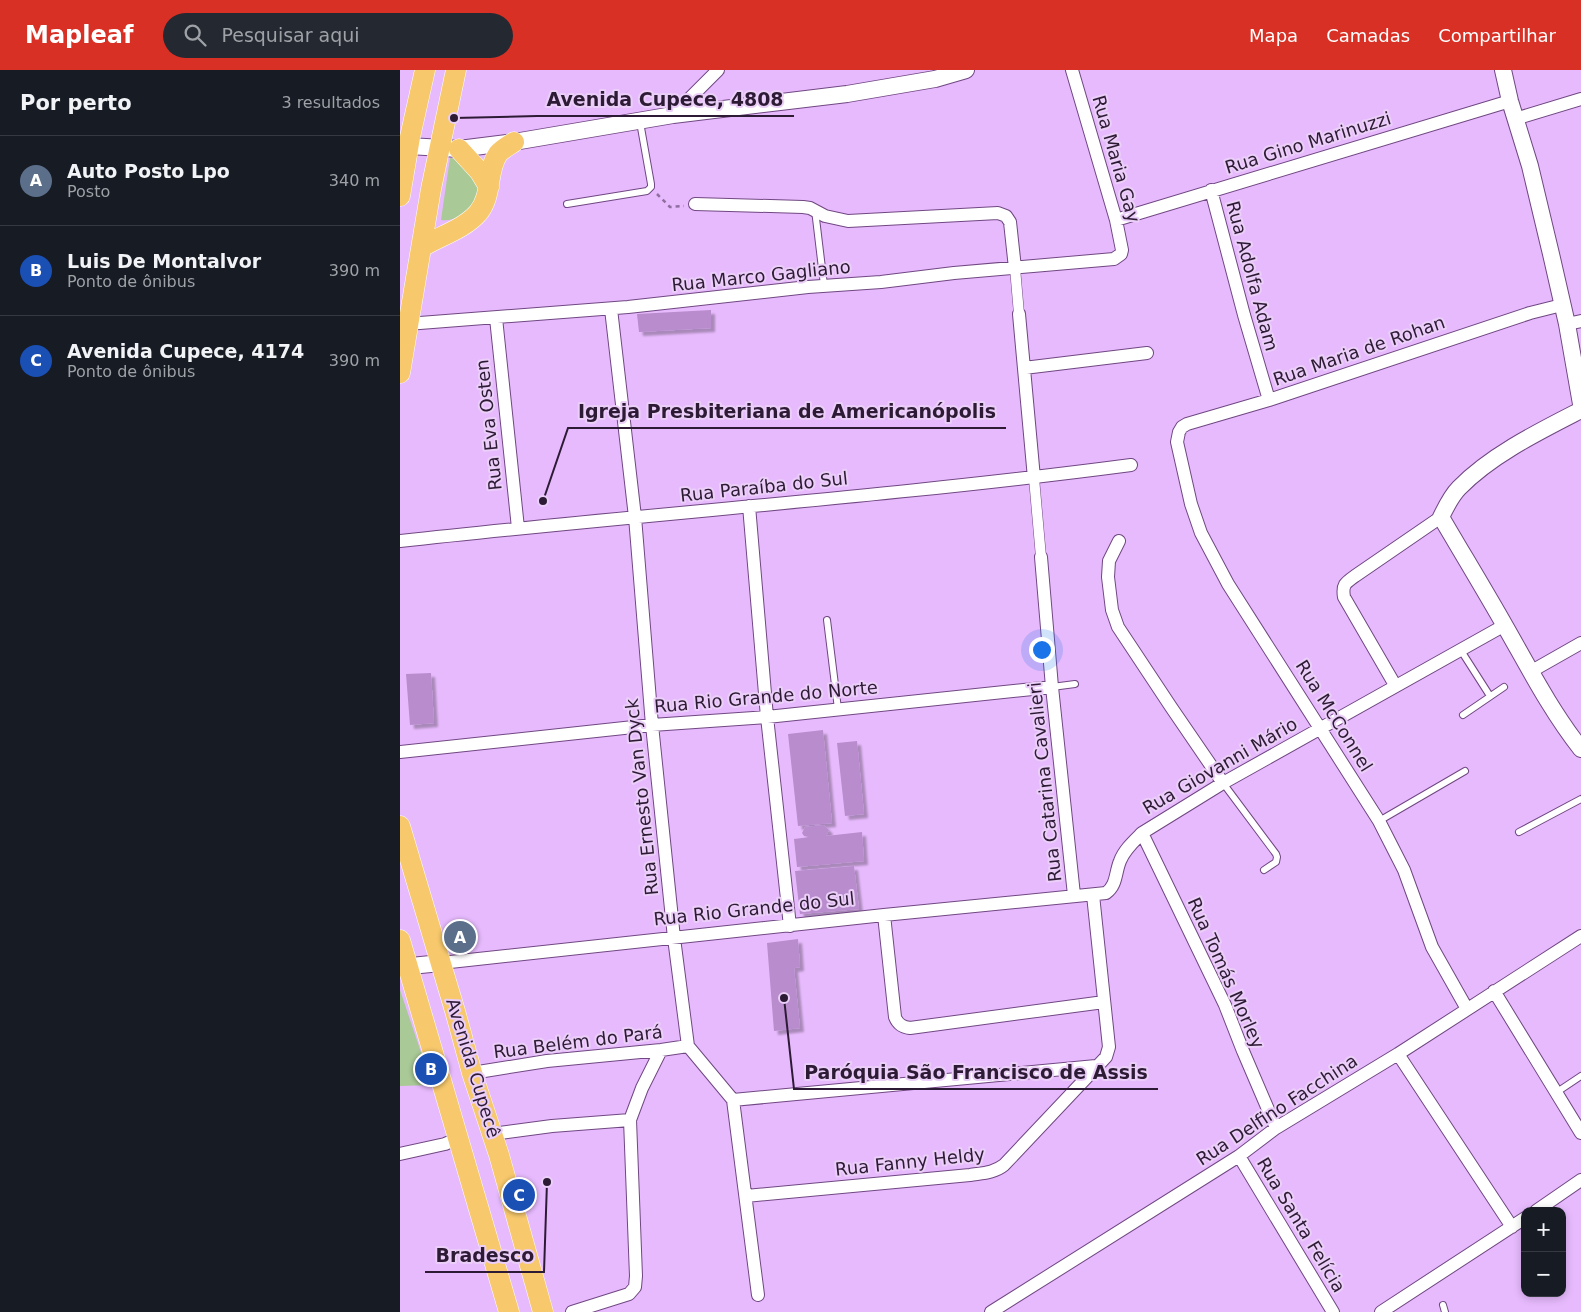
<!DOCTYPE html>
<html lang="pt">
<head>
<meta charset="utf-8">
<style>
  :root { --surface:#171b24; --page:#242831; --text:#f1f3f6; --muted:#9ea1a6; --line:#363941; --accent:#d93025 }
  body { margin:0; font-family:"DejaVu Sans",sans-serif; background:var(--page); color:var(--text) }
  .controls { position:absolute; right:15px; bottom:15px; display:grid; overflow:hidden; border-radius:10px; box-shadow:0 2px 8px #0003 }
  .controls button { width:45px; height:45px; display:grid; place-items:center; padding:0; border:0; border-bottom:1px solid var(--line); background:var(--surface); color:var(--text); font:25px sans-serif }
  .you { position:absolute; left:641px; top:579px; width:18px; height:18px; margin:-12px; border:4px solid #fff; border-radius:50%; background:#1a73e8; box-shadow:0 0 0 8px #1a73e833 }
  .badge { display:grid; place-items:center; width:32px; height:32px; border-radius:50%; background:var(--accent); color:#fff; font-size:16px; font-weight:700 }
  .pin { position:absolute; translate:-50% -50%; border:2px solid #fff; box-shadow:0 1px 5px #0006 }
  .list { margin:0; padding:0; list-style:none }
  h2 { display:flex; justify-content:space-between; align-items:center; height:65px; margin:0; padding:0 20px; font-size:21px }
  h2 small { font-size:16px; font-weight:400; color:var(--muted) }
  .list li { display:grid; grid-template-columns:32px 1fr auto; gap:15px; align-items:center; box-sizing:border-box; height:90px; padding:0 20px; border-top:1px solid var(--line) }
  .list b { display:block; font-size:19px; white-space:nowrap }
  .list p { margin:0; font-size:16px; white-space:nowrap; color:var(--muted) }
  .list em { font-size:16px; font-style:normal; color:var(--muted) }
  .icon { flex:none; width:28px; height:28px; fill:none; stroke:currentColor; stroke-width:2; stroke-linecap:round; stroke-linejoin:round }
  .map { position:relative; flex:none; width:1181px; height:1242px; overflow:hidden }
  header { display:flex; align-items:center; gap:30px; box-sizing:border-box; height:70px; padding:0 25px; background:var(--accent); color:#fff }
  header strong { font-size:24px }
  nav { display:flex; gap:28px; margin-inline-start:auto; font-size:18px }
  .search { width:350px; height:45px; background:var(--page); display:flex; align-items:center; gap:12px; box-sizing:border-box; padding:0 18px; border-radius:28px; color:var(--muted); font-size:19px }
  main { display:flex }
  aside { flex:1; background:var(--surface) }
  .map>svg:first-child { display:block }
</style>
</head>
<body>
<header>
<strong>Mapleaf</strong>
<div class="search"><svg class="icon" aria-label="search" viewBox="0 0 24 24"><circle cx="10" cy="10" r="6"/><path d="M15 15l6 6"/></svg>Pesquisar aqui</div>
<nav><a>Mapa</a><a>Camadas</a><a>Compartilhar</a></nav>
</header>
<main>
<aside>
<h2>Por perto<small>3 resultados</small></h2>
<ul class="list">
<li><span class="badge" style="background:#5c6f8a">A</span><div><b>Auto Posto Lpo</b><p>Posto</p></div><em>340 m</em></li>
<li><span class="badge" style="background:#1a4fb4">B</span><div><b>Luis De Montalvor</b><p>Ponto de ônibus</p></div><em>390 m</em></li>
<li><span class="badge" style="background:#1a4fb4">C</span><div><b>Avenida Cupece, 4174</b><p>Ponto de ônibus</p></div><em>390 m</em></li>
</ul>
</aside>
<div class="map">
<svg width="1181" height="1242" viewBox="0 0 1181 1242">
  <defs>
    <filter id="shadow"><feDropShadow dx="4" dy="4" stdDeviation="1" flood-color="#0004"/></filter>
  </defs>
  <rect width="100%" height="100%" fill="#e7bafd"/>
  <path fill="#a9c996" d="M 50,88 L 56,89 L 82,111 L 73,138 C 62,144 53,152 41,150 Z
    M 0,920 L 32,1015 L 0,1016 Z"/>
  <path fill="#b88ccd" filter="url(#shadow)" d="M 311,240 L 311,258 L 239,262 L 237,244 Z
    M 31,603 L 34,653 L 10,655 L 6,604 Z
    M 423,660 L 432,753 L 398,756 L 388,664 Z
    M 457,671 L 464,744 L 445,746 L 437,673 Z
    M 424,755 L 429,760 L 426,766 L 462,762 L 464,791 L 397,797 L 394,769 L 410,767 L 404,766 L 402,763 L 405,757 Z
    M 454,796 L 459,839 L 400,844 L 395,801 Z
    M 398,869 L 400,897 L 394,898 L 400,958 L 374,961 L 367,873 Z"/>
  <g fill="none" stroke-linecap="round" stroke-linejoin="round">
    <g stroke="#704782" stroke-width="8">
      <path id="service" d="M 167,134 L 247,121 L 251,117 L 251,114 L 240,52
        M 415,140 L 424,215
        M 427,550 L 438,639
        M 1060,579 L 1090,626
        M 652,617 L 675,614
        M 1063,645 L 1104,617
        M 823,713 L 876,784 L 877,787 L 876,792 L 864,800
        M 979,751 L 1065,701
        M 1119,762 L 1181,729
        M 1157,1022 L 1181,1006
        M 1043,1235 L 1045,1242"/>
    </g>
    <g stroke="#704782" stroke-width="11">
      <path id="pedestrian" d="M 615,198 L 619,244
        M 634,408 L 641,487"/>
    </g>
    <g stroke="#704782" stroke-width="14">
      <path id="minor" d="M 273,45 L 318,0
        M 1115,49 L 1181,29
        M 811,120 L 844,245 L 869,330
        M 295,134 L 403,137 L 410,138 L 425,146 L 448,151 L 598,143 L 606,146 L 610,152 L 615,198
        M 716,150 L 1110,31
        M 211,239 L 235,447 L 252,655 L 274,868 L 288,976 L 333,1030 L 358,1225
        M 619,244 L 634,408
        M 96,248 L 118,458
        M 7,254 L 228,237 L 408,217 L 481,212 L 554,203 L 714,189 L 721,184 L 722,180 L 716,150 L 672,0
        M 1167,254 L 1181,251
        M 624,298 L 747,283
        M 349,436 L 367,647 L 390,856
        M 0,471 C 243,444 488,427 731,395
        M 719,471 L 709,491 L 708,507 L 712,540 L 718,557 L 771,637 L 823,713
        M 641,487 L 652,617 L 674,825
        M 1130,602 L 1181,573
        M 995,615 L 944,527 C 942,515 945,513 955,506 L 1041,447
        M 0,682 L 252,655 L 367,647 L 652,617
        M 742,763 L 825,935 L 843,981 L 876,1058
        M 484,845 L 495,947 C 498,955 503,957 510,958 L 704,932
        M 41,893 L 484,845 L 706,823 C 717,815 715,803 720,791 C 724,780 734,771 742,763 L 823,713 L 1105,555
        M 1094,921 L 1181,1063
        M 1067,939 L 1032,877 L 1004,800 L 979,751 L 828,514 L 801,463 L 791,434 L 777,372 L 779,362 L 782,357 L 787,354 L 869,330 L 1130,243 L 1162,235
        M 998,984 L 1112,1157
        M 72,1003 L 147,991 L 261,980 L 288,976
        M 333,1030 L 696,996
        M 92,1064 L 152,1056 L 230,1050
        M 0,1084 L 45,1074 L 59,1068
        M 839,1086 L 933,1242
        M 346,1126 L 570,1105 C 582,1103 594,1103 604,1095 L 706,987 L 709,977 L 693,825
        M 1136,1141 L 1181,1110
        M 172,1242 L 229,1224 L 235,1217 L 236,1206 L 230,1050 L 242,1018 L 261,980
        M 591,1242 L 839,1086 L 876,1058 L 998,984 L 1181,866
        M 981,1242 L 1125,1148"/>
    </g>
    <g stroke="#704782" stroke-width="18">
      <path id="tertiary" d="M 1103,0 L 1110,31 L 1130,96 L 1151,184 L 1167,254 L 1181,334
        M 9,76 L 59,79 L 114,72 L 273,45 L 447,24 L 535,9 L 566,0
        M 1181,340 C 1140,361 1091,385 1059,418 C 1051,426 1046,437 1041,447 C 1062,483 1084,519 1105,556 C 1129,598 1151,641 1181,679
        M 0,897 L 41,893"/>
    </g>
    <g stroke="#fff" stroke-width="21">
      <path id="primary" d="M 59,79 L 80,102 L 89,117
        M 0,126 L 10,67 L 25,0
        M 22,177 C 40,166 64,159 78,143 C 93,125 86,101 98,84 C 102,79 108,76 114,72
        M 0,303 L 31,119 L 56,0
        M 0,756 L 55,941 L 72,1003 L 99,1085 L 143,1242
        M 0,870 L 109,1242"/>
    </g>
    <path stroke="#8f6f9f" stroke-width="2.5" stroke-dasharray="4 4" stroke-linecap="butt" d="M 257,124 L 270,137 L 284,136"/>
    <use href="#service" stroke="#fff" stroke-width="6"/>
    <use href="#pedestrian" stroke="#fff" stroke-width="10"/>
    <use href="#minor" stroke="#fff" stroke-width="12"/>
    <use href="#tertiary" stroke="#fff" stroke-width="16"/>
    <use href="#primary" stroke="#f7c86c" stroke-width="20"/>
  </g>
  <g text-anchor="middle" stroke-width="4" stroke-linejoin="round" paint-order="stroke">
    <g font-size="18" fill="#2d1b35" stroke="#ebcff8">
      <text transform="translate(908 73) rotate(-17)" y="6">Rua Gino Marinuzzi</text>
      <text transform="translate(716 89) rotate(74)" y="6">Rua Maria Gay</text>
      <text transform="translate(361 206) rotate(-6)" y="6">Rua Marco Gagliano</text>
      <text transform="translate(852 206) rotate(75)" y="6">Rua Adolfa Adam</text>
      <text transform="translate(959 281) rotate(-19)" y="6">Rua Maria de Rohan</text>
      <text transform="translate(89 355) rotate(-96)" y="6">Rua Eva Osten</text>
      <text transform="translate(364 417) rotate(-6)" y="6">Rua Paraíba do Sul</text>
      <text transform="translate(366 627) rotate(-5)" y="6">Rua Rio Grande do Norte</text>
      <text transform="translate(934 646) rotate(58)" y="6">Rua McConnel</text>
      <text transform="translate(820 696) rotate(-30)" y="6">Rua Giovanni Mário</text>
      <text transform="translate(645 712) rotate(-96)" y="6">Rua Catarina Cavalieri</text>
      <text transform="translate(242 727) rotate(-96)" y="6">Rua Ernesto Van Dyck</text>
      <text transform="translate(354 839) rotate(-6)" y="6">Rua Rio Grande do Sul</text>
      <text transform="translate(826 903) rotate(66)" y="6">Rua Tomás Morley</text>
      <text transform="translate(178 972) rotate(-7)" y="6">Rua Belém do Pará</text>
      <text transform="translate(73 998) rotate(73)" y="6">Avenida Cupecê</text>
      <text transform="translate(877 1040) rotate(-33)" y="6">Rua Delfino Facchina</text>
      <text transform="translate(510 1092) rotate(-6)" y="6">Rua Fanny Heldy</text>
      <text transform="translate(901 1155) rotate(59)" y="6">Rua Santa Felícia</text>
    </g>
  </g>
  <path fill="none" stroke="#2d1b35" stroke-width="2" d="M54 48L137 46H394M143 431L168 358H606M384 928L394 1019H758M147 1112L144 1202H25"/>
  <g fill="#2d1b35" stroke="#ebcff8" stroke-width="2">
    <circle cx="54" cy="48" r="5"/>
    <circle cx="143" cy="431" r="5"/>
    <circle cx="384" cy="928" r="5"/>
    <circle cx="147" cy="1112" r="5"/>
  </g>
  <g font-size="19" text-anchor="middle" font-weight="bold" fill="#2d1b35" stroke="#ebcff8" stroke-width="4" stroke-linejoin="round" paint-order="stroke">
    <text x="265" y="36">Avenida Cupece, 4808</text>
    <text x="387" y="348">Igreja Presbiteriana de Americanópolis</text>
    <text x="576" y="1009">Paróquia São Francisco de Assis</text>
    <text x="85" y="1192">Bradesco</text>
  </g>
</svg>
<div class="controls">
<button>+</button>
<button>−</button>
</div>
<div class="you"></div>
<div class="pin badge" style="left:60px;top:867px;background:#5c6f8a">A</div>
<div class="pin badge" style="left:31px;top:999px;background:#1a4fb4">B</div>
<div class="pin badge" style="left:119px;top:1125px;background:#1a4fb4">C</div>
</div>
</main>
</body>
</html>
